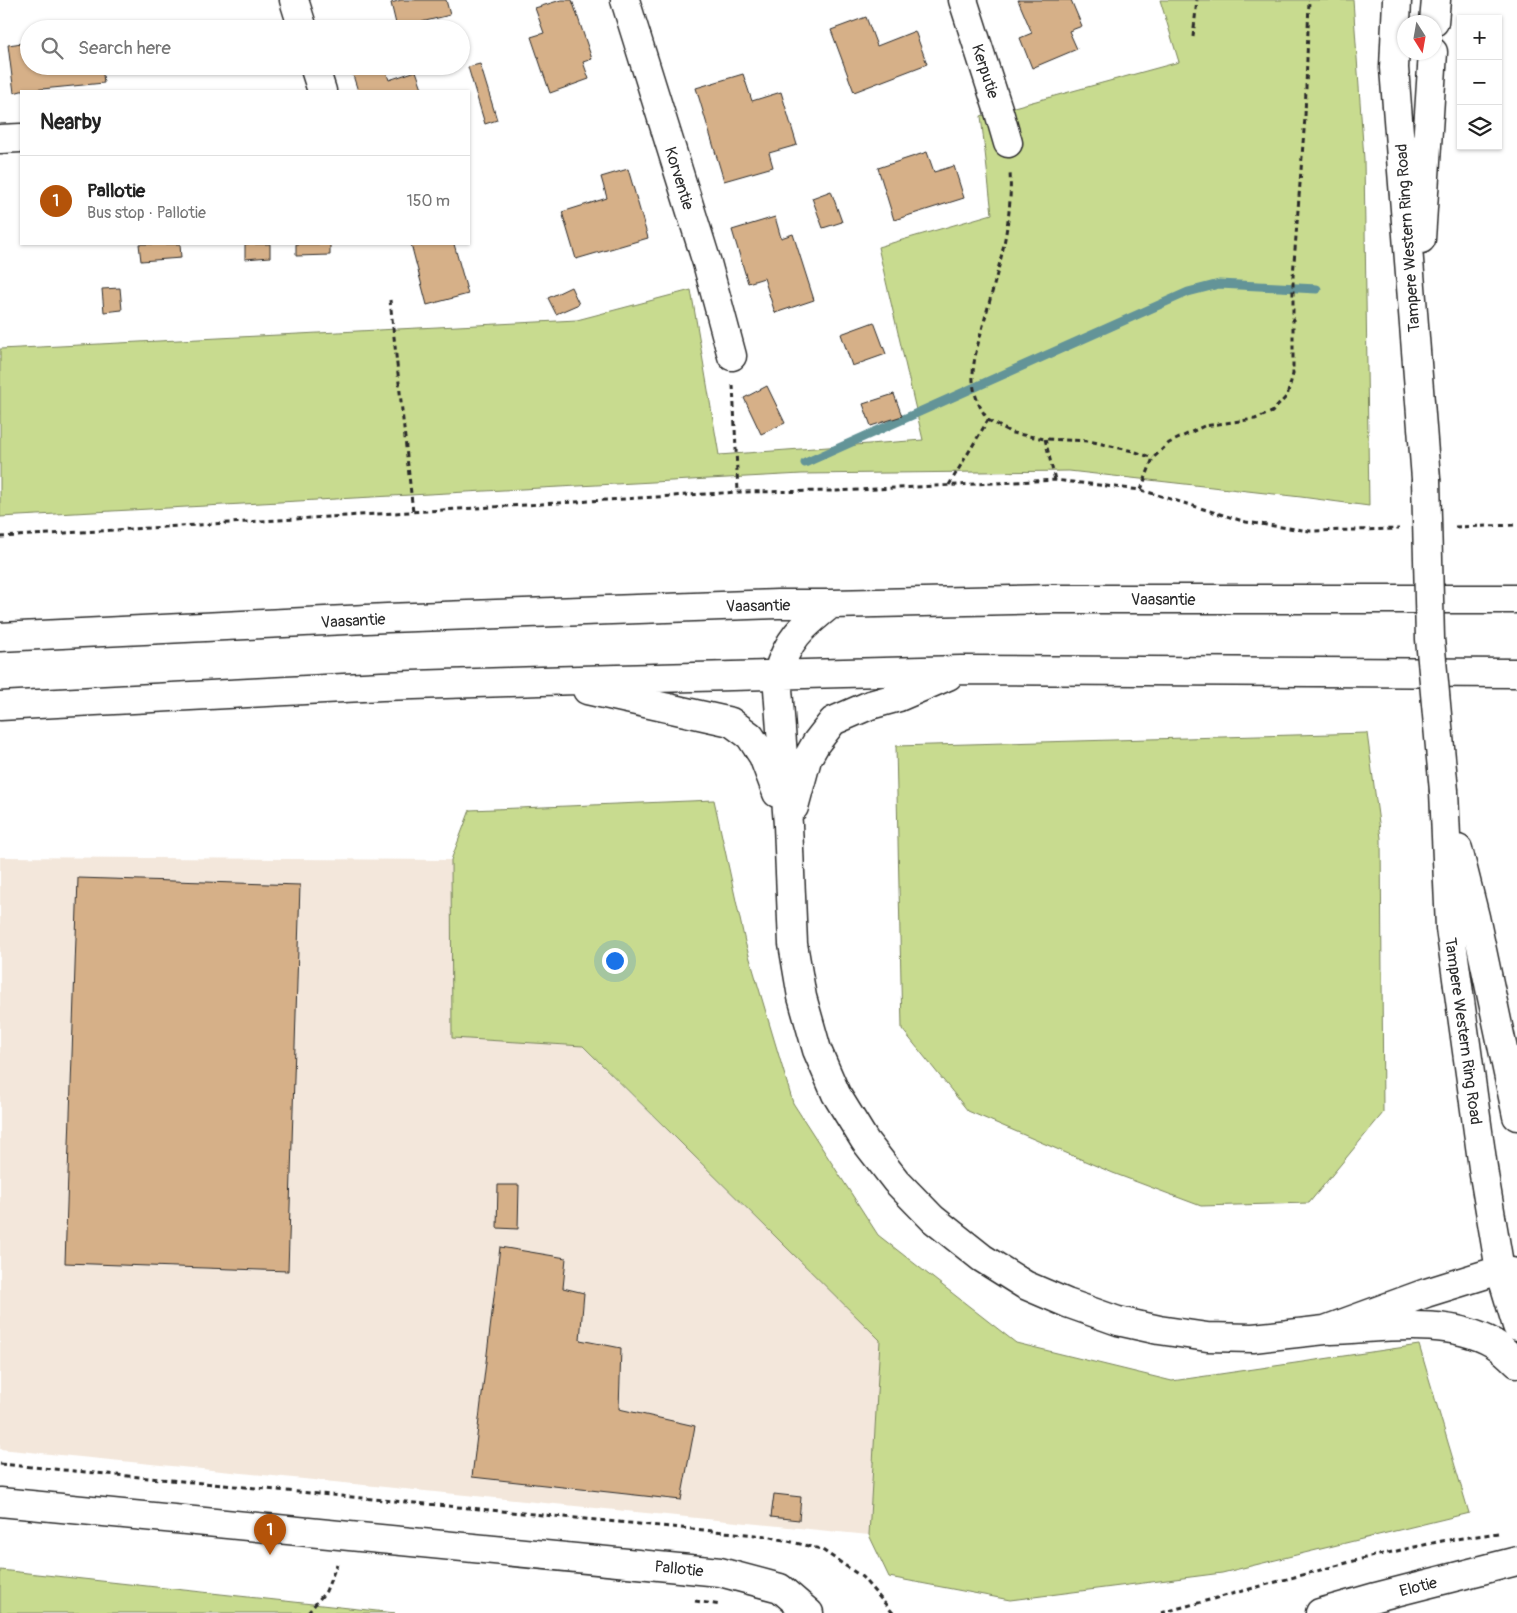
<!DOCTYPE html>
<html lang="en">
<head>
<meta charset="utf-8">
<style>
  :root { --surface:#fff; --page:#f6f6f6; --text:#222; --muted:#767676; --line:#e0e0e0; --accent:#b45309 }
  body { margin:0; font-family:Pangolin,sans-serif; background:var(--page); color:var(--text) }
  .controls { position:absolute; right:15px; top:15px; display:grid; overflow:hidden; border-radius:0px; box-shadow:0 1px 4px #0004 }
  .controls button { width:45px; height:45px; display:grid; place-items:center; padding:0; border:0; border-bottom:1px solid var(--line); background:var(--surface); color:var(--text); font:25px sans-serif }
  .compass { position:absolute; left:1397px; top:15px; width:45px; height:45px; border-radius:50%; background:var(--surface); box-shadow:0 1px 4px #0004; rotate:169deg }
  .you { position:absolute; left:614px; top:960px; width:18px; height:18px; margin:-12px; border:4px solid #fff; border-radius:50%; background:#1a73e8; box-shadow:0 0 0 8px #1a73e833 }
  .badge { display:grid; place-items:center; width:32px; height:32px; border-radius:50%; background:var(--accent); color:#fff; font-size:16px; font-weight:700 }
  .pin { position:absolute; translate:-50% -41px; filter:drop-shadow(0 1px 2px #0008) }
  .pin::after { content:''; position:absolute; top:26px; width:18px; height:15px; background:inherit; clip-path:polygon(0 0,100% 0,50% 100%) }
  .list { margin:0; padding:0; list-style:none }
  h2 { display:flex; justify-content:space-between; align-items:center; height:65px; margin:0; padding:0 20px; font-size:21px }
  h2 small { font-size:16px; font-weight:400; color:var(--muted) }
  .list li { display:grid; grid-template-columns:32px 1fr auto; gap:15px; align-items:center; box-sizing:border-box; height:90px; padding:0 20px; border-top:1px solid var(--line) }
  .list b { display:block; font-size:19px; white-space:nowrap }
  .list p { margin:0; font-size:16px; white-space:nowrap; color:var(--muted) }
  .list em { font-size:16px; font-style:normal; color:var(--muted) }
  .icon { flex:none; width:28px; height:28px; fill:none; stroke:currentColor; stroke-width:2; stroke-linecap:round; stroke-linejoin:round }
  .map { position:relative; flex:none; width:1517px; height:1613px; overflow:hidden }
  .search { position:absolute; background:var(--surface); box-shadow:0 1px 4px #0004; left:20px; top:20px; width:450px; height:55px; display:flex; align-items:center; gap:12px; box-sizing:border-box; padding:0 18px; border-radius:28px; color:var(--muted); font-size:19px }
  .panel { position:absolute; background:var(--surface); box-shadow:0 1px 4px #0004; left:20px; top:90px; width:450px; height:155px; border-radius:0px }
  .map>svg:first-child { display:block }
</style>
</head>
<body>
<div class="map">
<svg width="1517" height="1613" viewBox="0 0 1517 1613">
  <rect width="100%" height="100%" fill="#fff"/>
  <filter id="ink" filterUnits="userSpaceOnUse"><feTurbulence type="fractalNoise" baseFrequency=".02" numOctaves="2"/><feDisplacementMap in="SourceGraphic" scale="10" xChannelSelector="R" yChannelSelector="G"/><feConvolveMatrix kernelMatrix="1 2 1 2 8 2 1 2 1" color-interpolation-filters="sRGB"/></filter>
  <g filter="url(#ink)">
    <path fill="#f3e7db" d="M 0,857 L 451,860 L 452,1038 L 582,1046 L 880,1340 L 869,1535 L 0,1449 Z"/>
    <path fill="#c8db8f" stroke="#7a835d" d="M 1160,0 L 1353,0 L 1364,159 L 1369,506 L 1301,497 L 1069,471 L 802,474 L 0,517 L 0,349 L 577,320 L 691,290 L 719,455 L 923,440 L 878,247 L 992,214 L 981,116 L 1179,62 Z
      M 1367,733 L 1381,838 L 1383,1113 L 1309,1203 L 1201,1206 L 1113,1173 L 968,1111 L 902,1029 L 896,746 Z
      M 714,800 L 745,942 L 793,1103 L 878,1235 L 1016,1343 L 1172,1381 L 1419,1345 L 1469,1513 L 1222,1573 L 1010,1600 L 889,1577 L 869,1535 L 880,1340 L 583,1046 L 452,1038 L 451,860 L 470,810 Z
      M 0,1570 L 395,1613 L 0,1613 Z"/>
    <g fill="none" stroke-linecap="round" stroke-linejoin="round">
      <path stroke="#639498" stroke-width="9" d="M 805,463 L 1188,292 L 1219,284 L 1317,289"/>
    </g>
    <path fill="#d6b088" stroke="#2b2b2b" d="M 401,0 L 446,0 L 450,15 L 397,28 L 391,3 Z
      M 561,0 L 572,0 L 592,59 L 583,62 L 589,79 L 550,93 L 531,37 L 544,33 L 535,8 Z
      M 1018,0 L 1071,0 L 1082,26 L 1069,31 L 1077,49 L 1032,68 L 1020,38 L 1032,33 Z
      M 866,17 L 877,46 L 915,31 L 927,64 L 854,92 L 831,30 Z
      M 29,42 L 29,66 L 102,66 L 104,83 L 21,91 L 14,93 L 8,45 Z
      M 480,64 L 497,120 L 485,124 L 468,67 Z
      M 350,66 L 384,66 L 389,80 L 416,71 L 423,91 L 358,91 Z
      M 743,74 L 752,101 L 781,92 L 797,145 L 769,153 L 773,167 L 724,181 L 696,88 Z
      M 927,152 L 934,172 L 954,166 L 964,198 L 894,220 L 878,168 Z
      M 628,169 L 648,238 L 576,259 L 562,212 L 607,198 L 601,177 Z
      M 831,191 L 842,222 L 823,228 L 812,198 Z
      M 775,217 L 781,238 L 793,234 L 814,300 L 775,313 L 764,278 L 748,283 L 732,230 Z
      M 139,244 L 180,244 L 181,258 L 141,261 Z
      M 245,244 L 270,244 L 270,257 L 245,259 Z
      M 296,244 L 330,244 L 330,255 L 296,256 Z
      M 411,244 L 454,244 L 468,294 L 427,305 Z
      M 571,287 L 579,304 L 556,314 L 548,298 Z
      M 120,288 L 122,310 L 104,312 L 102,289 Z
      M 874,322 L 886,354 L 852,366 L 841,334 Z
      M 767,386 L 785,423 L 761,434 L 744,398 Z
      M 894,394 L 902,416 L 871,426 L 863,404 Z
      M 78,878 L 300,885 L 288,1271 L 65,1263 Z
      M 498,1185 L 519,1185 L 518,1229 L 497,1228 Z
      M 500,1247 L 566,1258 L 563,1288 L 584,1293 L 580,1340 L 621,1348 L 619,1409 L 695,1426 L 681,1500 L 472,1477 Z
      M 774,1494 L 801,1497 L 799,1520 L 771,1517 Z"/>
    <g fill="none" stroke-linecap="round" stroke-linejoin="round">
      <g stroke="#2b2b2b" stroke-width="31">
        <path id="minor" d="M 294,0 L 303,29
          M 625,0 L 707,263 L 732,356
          M 963,0 L 999,112 L 1008,143
          M 314,66 L 322,91
          M 0,139 L 21,138"/>
      </g>
      <g stroke="#2b2b2b" stroke-width="31">
        <path id="tertiary" d="M 0,1502 L 720,1572 L 780,1588 L 809,1613"/>
      </g>
      <g stroke="#2b2b2b" stroke-width="31">
        <path id="secondary" d="M 1320,1613 L 1376,1597 L 1517,1561"/>
      </g>
      <g stroke="#2b2b2b" stroke-width="31">
        <path id="primary" d="M 1500,1270 L 1517,1326
          M 1331,1330 C 1383,1328 1447,1317 1493,1343 C 1502,1348 1510,1356 1517,1363"/>
      </g>
      <g stroke="#2b2b2b" stroke-width="31">
        <path id="trunk" d="M 1397,0 L 1394,68 L 1426,479
          M 1434,22 L 1436,0
          M 1421,239 L 1433,52
          M 831,604 C 801,628 789,637 777,675 L 788,825 L 793,944 L 802,997 L 817,1050 L 836,1094 L 865,1141 L 896,1181 L 933,1219 L 982,1258 L 1025,1285 L 1067,1303 L 1118,1321 L 1159,1330 L 1207,1337 L 1253,1338 L 1325,1330 L 1426,1293 L 1500,1270 L 1517,1273
          M 0,637 L 387,618 L 778,604 L 831,604 L 1052,599 L 1517,599
          M 587,690 L 731,722 L 750,736 L 763,756 L 777,793
          M 0,706 L 382,686 L 541,681 L 961,670 L 1517,673
          M 1444,791 L 1450,928 L 1484,1175 L 1500,1270
          M 794,807 L 807,759 L 816,743 L 833,721 L 870,705 L 899,697 L 948,676
          M 1458,849 L 1475,917 L 1517,1116"/>
      </g>
      <path stroke="#2b2b2b" stroke-width="3" stroke-dasharray="5 4" stroke-linecap="butt" d="M 1193,37 L 1197,0
        M 390,300 L 413,512
        M 733,385 L 738,492
        M 988,420 L 1012,433 L 1045,439 L 1089,441 L 1133,451 L 1153,458
        M 1045,439 L 1055,480
        M 949,485 L 988,420 C 980,408 974,396 973,381 C 972,360 980,338 985,318 C 998,270 1013,223 1010,172
        M 1141,490 L 1153,458 L 1169,443 L 1204,426 L 1255,419 L 1272,412 L 1287,396 L 1293,374 L 1293,276 L 1305,117 L 1309,0
        M 1455,527 L 1517,525
        M 0,537 L 738,492 L 837,491 L 1055,480 L 1141,490 L 1246,522 L 1310,531 L 1399,529
        M 0,1464 L 767,1536 L 821,1549 L 862,1577 L 893,1613
        M 695,1601 L 721,1605
        M 308,1613 L 326,1591 L 337,1564
        M 1161,1613 L 1365,1558 L 1442,1541 L 1498,1533"/>
      <use href="#minor" stroke="#fff" stroke-width="28"/>
      <use href="#tertiary" stroke="#fff" stroke-width="28"/>
      <use href="#secondary" stroke="#fff" stroke-width="28"/>
      <use href="#primary" stroke="#fff" stroke-width="28"/>
      <use href="#trunk" stroke="#fff" stroke-width="28"/>
      <g stroke="#2b2b2b" stroke-width="31" stroke-linecap="butt">
        <path id="trunk-bridge" d="M 1426,479 L 1430,639 L 1444,791"/>
      </g>
      <use href="#trunk-bridge" stroke="#fff" stroke-width="28"/>
    </g>
  </g>
  <g text-anchor="middle" stroke-width="4.5" stroke-linejoin="round" paint-order="stroke">
    <g font-size="16" fill="#2b2b2b" stroke="#fff">
      <text transform="translate(986 71) rotate(72)" y="6">Kerputie</text>
      <text transform="translate(680 178) rotate(73)" y="6">Korventie</text>
      <text transform="translate(1407 238) rotate(-94)" y="6">Tampere Western Ring Road</text>
      <text x="1163" y="605">Vaasantie</text>
      <text transform="translate(758 605) rotate(-1)" y="6">Vaasantie</text>
      <text transform="translate(353 620) rotate(-3)" y="6">Vaasantie</text>
      <text transform="translate(1464 1031) rotate(82)" y="6">Tampere Western Ring Road</text>
      <text transform="translate(679 1568) rotate(6)" y="6">Pallotie</text>
      <text transform="translate(1418 1586) rotate(-14)" y="6">Elotie</text>
    </g>
  </g>
</svg>
<div class="controls">
<button>+</button>
<button>−</button>
<button><svg class="icon" aria-label="layers" viewBox="0 0 24 24"><path d="M12 4l9 5-9 5-9-5zM3 14l9 5 9-5"/></svg></button>
</div>
<svg class="compass" viewBox="-18 -18 36 36"><path d="M0-13l5 13h-10z" fill="#e53935"/><path d="M0 13l5-13h-10z" fill="#767676"/></svg>
<div class="you"></div>
<div class="pin badge" style="left:270px;top:1555px">1</div>
<div class="search"><svg class="icon" aria-label="search" viewBox="0 0 24 24"><circle cx="10" cy="10" r="6"/><path d="M15 15l6 6"/></svg>Search here</div>
<section class="panel">
<h2>Nearby<small></small></h2>
<ul class="list">
<li><span class="badge">1</span><div><b>Pallotie</b><p>Bus stop · Pallotie</p></div><em>150 m</em></li>
</ul>
</section>
</div>
</body>
</html>
